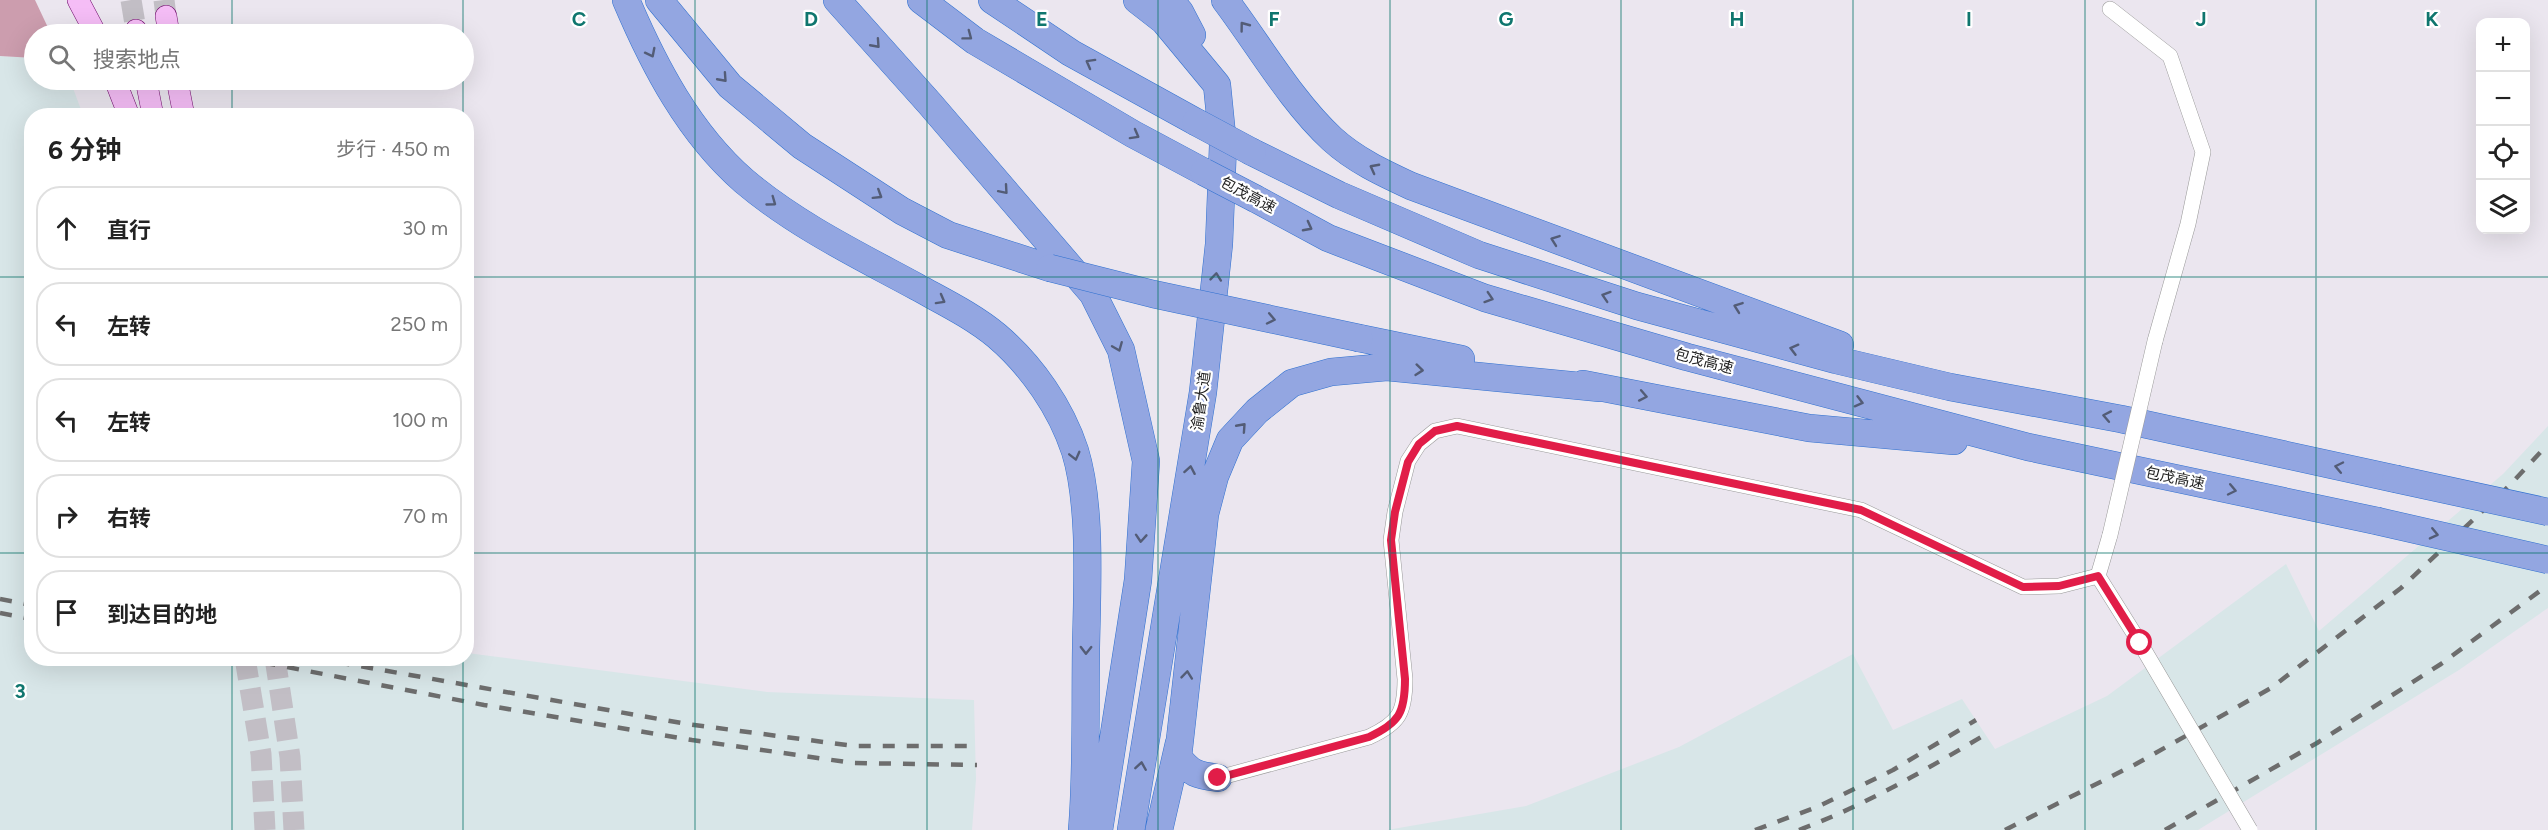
<!DOCTYPE html>
<html lang="zh">
<head>
<meta charset="utf-8">
<style>
  :root { --surface:#fff; --page:#f2f2f2; --text:#222; --muted:#767676; --line:#e0e0e0 }
  body { margin:0; font-family:Figtree,"Noto Sans SC",sans-serif; background:var(--page); color:var(--text) }
  .controls { position:absolute; right:18px; top:18px; display:grid; overflow:hidden; border-radius:12px; box-shadow:0 6px 24px #0002 }
  .controls button { width:54px; height:54px; display:grid; place-items:center; padding:0; border:0; border-bottom:2px solid var(--line); background:var(--surface); color:var(--text); font:30px sans-serif }
  .stop { position:absolute; width:18px; height:18px; margin:-14px; border:4px solid #e11d48; border-radius:50%; background:#fff }
  .stop.end { background:#e11d48; border-color:#fff; box-shadow:0 2px 6px #0008 }
  .list { margin:0; padding:0; list-style:none }
  h2 { display:flex; justify-content:space-between; align-items:center; height:78px; margin:0; padding:0 24px; font-size:26px }
  h2 small { font-size:20px; font-weight:400; color:var(--muted) }
  .list li { display:grid; grid-template-columns:39px 1fr auto; gap:18px; align-items:center; box-sizing:border-box; height:84px; margin:0 12px 12px; padding:0 12px; border:2px solid var(--line); border-radius:24px }
  .list b { display:block; font-size:22px; white-space:nowrap }
  .list em { font-size:20px; font-style:normal; color:var(--muted) }
  .icon { flex:none; width:33px; height:33px; fill:none; stroke:currentColor; stroke-width:2; stroke-linecap:round; stroke-linejoin:round }
  .map { position:relative; flex:none; width:2548px; height:830px; overflow:hidden }
  .search { position:absolute; background:var(--surface); box-shadow:0 6px 24px #0002; left:24px; top:24px; width:450px; height:66px; display:flex; align-items:center; gap:15px; box-sizing:border-box; padding:0 21px; border-radius:33px; color:var(--muted); font-size:22px }
  .panel { position:absolute; background:var(--surface); box-shadow:0 6px 24px #0002; left:24px; top:108px; width:450px; height:558px; border-radius:24px }
  .map>svg:first-child { display:block }
</style>
</head>
<body>
<div class="map">
<svg width="2548" height="830" viewBox="0 0 2548 830">
  <rect width="100%" height="100%" fill="#ebe6ef"/>
  <path fill="#d8e6e8" d="M 0,56 L 34,58 L 34,80 L 70,80 L 83,115 L 32,116 L 32,658 L 466,658 L 467,653 L 767,692 L 974,700 L 976,779 L 972,830 L 0,830 Z
    M 2548,426 L 2548,608 L 2459,670 L 2198,830 L 1387,830 L 1526,806 L 1679,747 L 1853,654 L 1893,730 L 1962,699 L 1995,749 L 2107,696 L 2286,564 L 2319,631 L 2503,474 Z"/>
  <path fill="#cc9dae" d="M 0,0 L 35,0 L 51,34 L 34,34 L 34,58 L 0,56 Z"/>
  <g fill="none" stroke-linecap="round" stroke-linejoin="round">
    <path stroke="#c2bec5" stroke-width="21" stroke-dasharray="21 10" stroke-linecap="butt" d="M 131,0 L 136,30
      M 164,0 L 166,16
      M 245,658 L 261,754 L 265,830
      M 275,658 L 290,757 L 294,830"/>
    <g stroke="#999" stroke-width="16">
      <path id="street" d="M 2110,9 L 2170,56 L 2203,152 L 2188,224 L 2155,341
        M 2110,535 L 2098,576 L 2140,643
        M 1218,778 L 1369,737 C 1399,723 1405,713 1405,679 L 1391,540 L 1395,512 L 1408,461 L 1419,444 L 1435,431 L 1457,426 L 1861,510 L 2023,587 L 2059,586 L 2098,576"/>
    </g>
    <g stroke="#700c6c" stroke-width="22">
      <path id="secondary" d="M 78,0 L 96,34
        M 166,16 L 169,34
        M 136,30 L 137,34
        M 115,80 L 129,116
        M 146,80 L 153,116
        M 177,80 L 184,116"/>
    </g>
    <g stroke="#3071d0" stroke-width="28">
      <path id="highway" d="M 626,0 C 654,66 689,133 744,181 C 796,225 858,255 917,287 C 944,302 973,316 997,336 C 1032,366 1061,408 1075,451 C 1092,506 1087,590 1086,648 C 1085,708 1087,770 1082,830
        M 659,0 L 730,86 L 802,146 L 902,211 L 948,235 L 1050,268
        M 837,0 L 930,104 L 1093,294 L 1121,350 L 1146,461 L 1138,580 L 1099,830
        M 921,0 L 975,41 L 1133,134 L 1204,172
        M 992,0 L 1071,53 L 1196,122
        M 1170,0 L 1180,12 L 1192,35
        M 1225,0 C 1259,45 1291,101 1332,139 C 1355,160 1383,173 1411,186 L 1840,345
        M 1252,152 L 1339,195 L 1479,255 L 1637,306 L 1836,360 L 1950,387 L 2121,419 L 2396,479
        M 1256,199 L 1328,238 L 1485,298 L 1687,357 L 2028,447 L 2377,521
        M 1359,338 L 1461,359
        M 1583,384 L 1809,428 L 1954,441
        M 1218,778 C 1197,775 1191,774 1178,757 L 1205,514 L 1215,476 L 1230,440 L 1257,411 L 1292,383 L 1331,372 L 1387,367 L 1600,388
        M 1131,830 L 1203,392 L 1219,244 L 1223,145 L 1217,85 L 1164,21 L 1137,0
        M 1159,830 L 1179,743"/>
    </g>
    <use href="#street" stroke="#fff" stroke-width="15"/>
    <use href="#secondary" stroke="#f5bdf6" stroke-width="21"/>
    <use href="#highway" stroke="#93a6e1" stroke-width="27"/>
    <path stroke="#6d6d6d" stroke-width="4.5" stroke-dasharray="12 12" stroke-linecap="butt" d="M 0,599 L 32,605
      M 0,613 L 32,619
      M 240,658 L 484,705 L 692,740 L 853,763 L 977,765
      M 314,658 L 687,724 L 854,746 L 974,746
      M 1755,830 L 1817,807 L 1893,770 L 1976,720
      M 1799,830 C 1866,805 1927,769 1988,733
      M 2005,830 L 2136,764 L 2271,688 L 2401,588 L 2510,485 L 2548,444
      M 2165,830 L 2317,743 L 2441,664 L 2548,585"/>
    <g stroke="#999" stroke-width="16" stroke-linecap="butt">
      <path id="street-bridge" d="M 2110,535 L 2155,341
        M 2140,643 L 2250,830"/>
    </g>
    <g stroke="#3071d0" stroke-width="28" stroke-linecap="butt">
      <path id="highway-bridge" d="M 1196,122 L 1252,152
        M 1204,172 L 1256,199
        M 1050,268 L 1153,294 L 1359,338
        M 2396,479 L 2548,512
        M 2377,521 L 2548,560"/>
    </g>
    <use href="#street-bridge" stroke="#fff" stroke-width="15"/>
    <use href="#highway-bridge" stroke="#93a6e1" stroke-width="27"/>
  </g>
  <defs><path id="oneway-chevron" d="M-2-3.5L2.5 0L-2 3.5" fill="none" stroke-width="1.6" stroke-linecap="round" stroke-linejoin="round" transform="scale(1.5)"/></defs>
  <g stroke="#535c76">
    <use href="#oneway-chevron" transform="translate(1244 26) rotate(-127)"/>
    <use href="#oneway-chevron" transform="translate(968 36) rotate(37)"/>
    <use href="#oneway-chevron" transform="translate(876 44) rotate(48)"/>
    <use href="#oneway-chevron" transform="translate(651 53) rotate(63)"/>
    <use href="#oneway-chevron" transform="translate(1090 63) rotate(-151)"/>
    <use href="#oneway-chevron" transform="translate(723 78) rotate(48)"/>
    <use href="#oneway-chevron" transform="translate(1135 135) rotate(29)"/>
    <use href="#oneway-chevron" transform="translate(1374 168) rotate(-152)"/>
    <use href="#oneway-chevron" transform="translate(1004 190) rotate(49)"/>
    <use href="#oneway-chevron" transform="translate(878 195) rotate(32)"/>
    <use href="#oneway-chevron" transform="translate(772 202) rotate(36)"/>
    <use href="#oneway-chevron" transform="translate(1308 227) rotate(28)"/>
    <use href="#oneway-chevron" transform="translate(1555 240) rotate(-160)"/>
    <use href="#oneway-chevron" transform="translate(1216 277) rotate(-84)"/>
    <use href="#oneway-chevron" transform="translate(1606 296) rotate(-162)"/>
    <use href="#oneway-chevron" transform="translate(1489 298) rotate(18)"/>
    <use href="#oneway-chevron" transform="translate(941 300) rotate(29)"/>
    <use href="#oneway-chevron" transform="translate(1738 307) rotate(-160)"/>
    <use href="#oneway-chevron" transform="translate(1271 319) rotate(12)"/>
    <use href="#oneway-chevron" transform="translate(1118 347) rotate(68)"/>
    <use href="#oneway-chevron" transform="translate(1794 349) rotate(-165)"/>
    <use href="#oneway-chevron" transform="translate(1419 370) rotate(6)"/>
    <use href="#oneway-chevron" transform="translate(1643 396) rotate(11)"/>
    <use href="#oneway-chevron" transform="translate(1859 402) rotate(15)"/>
    <use href="#oneway-chevron" transform="translate(2107 416) rotate(-169)"/>
    <use href="#oneway-chevron" transform="translate(1242 427) rotate(-48)"/>
    <use href="#oneway-chevron" transform="translate(1075 456) rotate(76)"/>
    <use href="#oneway-chevron" transform="translate(2339 467) rotate(-168)"/>
    <use href="#oneway-chevron" transform="translate(1190 470) rotate(-80)"/>
    <use href="#oneway-chevron" transform="translate(2232 490) rotate(12)"/>
    <use href="#oneway-chevron" transform="translate(2434 534) rotate(13)"/>
    <use href="#oneway-chevron" transform="translate(1141 538) rotate(94)"/>
    <use href="#oneway-chevron" transform="translate(1086 650) rotate(91)"/>
    <use href="#oneway-chevron" transform="translate(1187 675) rotate(-84)"/>
    <use href="#oneway-chevron" transform="translate(1141 766) rotate(-81)"/>
  </g>
  <g fill="none" stroke-linecap="round" stroke-linejoin="round">
    <path stroke="#e11d48" stroke-width="8" d="M 1218,778 L 1369,737 C 1399,723 1405,713 1405,679 L 1391,540 L 1395,512 L 1408,462 L 1419,444 L 1435,431 L 1457,426 L 1861,510 L 2023,587 L 2059,586 L 2098,576 L 2140,643"/>
  </g>
  <path fill="none" stroke="#0f766e" stroke-width="1.5" stroke-opacity="0.55" d="M 232,0 L 232,34M 463,0 L 463,34M 695,0 L 695,830M 927,0 L 927,830M 1158,0 L 1158,830M 1390,0 L 1390,830M 1621,0 L 1621,830M 1853,0 L 1853,830M 2085,0 L 2085,830M 2316,0 L 2316,830M 232,80 L 232,116M 463,80 L 463,116M 0,277 L 32,277M 466,277 L 2548,277M 0,553 L 32,553M 466,553 L 2548,553M 232,658 L 232,830M 463,658 L 463,830"/>
  <g text-anchor="middle" stroke-width="4.5" stroke-linejoin="round" paint-order="stroke">
    <g font-size="15" fill="#1f1f1f" stroke="#fff">
      <text transform="translate(1248 195) rotate(28)" y="5">包茂高速</text>
      <text transform="translate(1704 361) rotate(15)" y="5">包茂高速</text>
      <text transform="translate(1201 401) rotate(-82)" y="5">渝鲁大道</text>
      <text transform="translate(2175 478) rotate(12)" y="5">包茂高速</text>
    </g>
  </g>
  <g font-size="20" text-anchor="middle" font-weight="bold" fill="#0f766e" stroke="#fff" stroke-width="4.5" stroke-linejoin="round" paint-order="stroke">
    <text x="579" y="26">C</text>
    <text x="811" y="26">D</text>
    <text x="1042" y="26">E</text>
    <text x="1274" y="26">F</text>
    <text x="1506" y="26">G</text>
    <text x="1737" y="26">H</text>
    <text x="1969" y="26">I</text>
    <text x="2201" y="26">J</text>
    <text x="2432" y="26">K</text>
    <text x="20" y="698">3</text>
  </g>
</svg>
<div class="controls">
<button>+</button>
<button>−</button>
<button><svg class="icon" aria-label="locate" viewBox="0 0 24 24"><circle cx="12" cy="12" r="6"/><path d="M12 2v4M12 18v4M2 12h4M18 12h4"/></svg></button>
<button><svg class="icon" aria-label="layers" viewBox="0 0 24 24"><path d="M12 4l9 5-9 5-9-5zM3 14l9 5 9-5"/></svg></button>
</div>
<div class="stop" style="left:2140px;top:643px"></div>
<div class="stop end" style="left:1218px;top:778px"></div>
<div class="search"><svg class="icon" aria-label="search" viewBox="0 0 24 24"><circle cx="10" cy="10" r="6"/><path d="M15 15l6 6"/></svg>搜索地点</div>
<section class="panel">
<h2>6 分钟<small>步行 · 450 m</small></h2>
<ul class="list">
<li><svg class="icon" aria-label="ahead" viewBox="0 0 24 24"><path d="M12 20V5M6 11l6-6 6 6"/></svg><div><b>直行</b></div><em>30 m</em></li>
<li><svg class="icon" aria-label="left" viewBox="0 0 24 24"><path d="M17 20v-9H6M10 6l-5 5 5 5"/></svg><div><b>左转</b></div><em>250 m</em></li>
<li><svg class="icon" aria-label="left" viewBox="0 0 24 24"><path d="M17 20v-9H6M10 6l-5 5 5 5"/></svg><div><b>左转</b></div><em>100 m</em></li>
<li><svg class="icon" aria-label="right" viewBox="0 0 24 24"><path d="M7 20v-9h11M14 6l5 5-5 5"/></svg><div><b>右转</b></div><em>70 m</em></li>
<li><svg class="icon" aria-label="arrive" viewBox="0 0 24 24"><path d="M6 21V4h12l-3 4 3 4H6"/></svg><div><b>到达目的地</b></div></li>
</ul>
</section>
</div>
</body>
</html>
